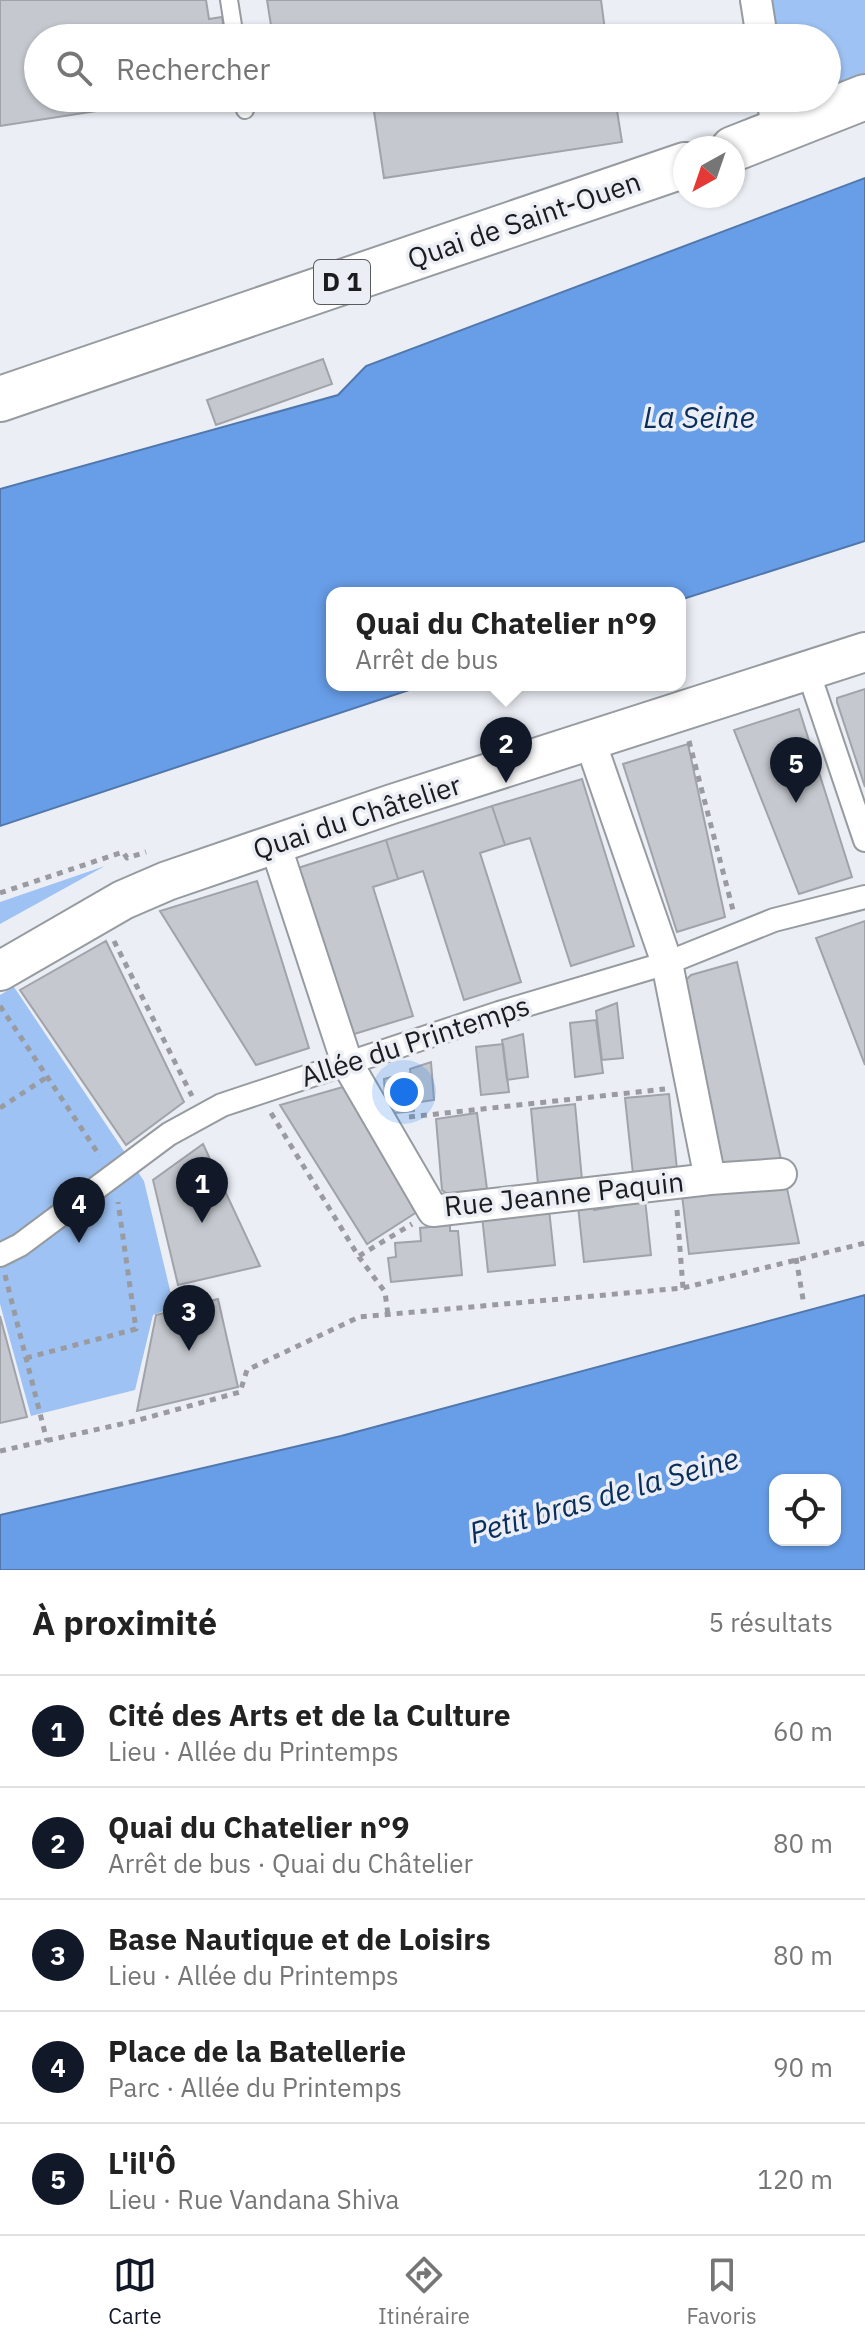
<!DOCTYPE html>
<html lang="fr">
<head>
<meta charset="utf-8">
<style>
  :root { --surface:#fff; --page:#f6f6f6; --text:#222; --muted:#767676; --line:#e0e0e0; --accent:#111827 }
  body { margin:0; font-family:"IBM Plex Sans",sans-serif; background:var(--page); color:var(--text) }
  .controls { position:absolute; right:24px; bottom:24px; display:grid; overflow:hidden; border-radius:16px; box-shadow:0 2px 6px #0004 }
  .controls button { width:72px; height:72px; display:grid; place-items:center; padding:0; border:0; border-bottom:2px solid var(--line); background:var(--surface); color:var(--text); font:40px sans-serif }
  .compass { position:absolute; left:673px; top:136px; width:72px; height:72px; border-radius:50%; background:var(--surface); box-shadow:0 2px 6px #0004; rotate:220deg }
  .you { position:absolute; left:404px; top:1092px; width:28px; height:28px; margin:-20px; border:6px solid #fff; border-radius:50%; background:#1a73e8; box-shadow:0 0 0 12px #1a73e833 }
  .badge { display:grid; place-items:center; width:52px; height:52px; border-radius:50%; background:var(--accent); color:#fff; font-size:26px; font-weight:700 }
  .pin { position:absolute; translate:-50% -66px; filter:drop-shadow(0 2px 4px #0008) }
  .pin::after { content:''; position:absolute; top:42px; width:28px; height:24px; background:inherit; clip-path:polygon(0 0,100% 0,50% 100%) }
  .popup { position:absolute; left:326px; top:587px; width:360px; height:104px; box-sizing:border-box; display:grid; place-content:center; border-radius:16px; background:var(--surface); filter:drop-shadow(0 2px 6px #0005); font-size:26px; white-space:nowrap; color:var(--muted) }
  .popup b { font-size:30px; color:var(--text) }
  .popup::after { content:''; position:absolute; left:50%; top:100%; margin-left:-16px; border:16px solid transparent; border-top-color:var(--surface) }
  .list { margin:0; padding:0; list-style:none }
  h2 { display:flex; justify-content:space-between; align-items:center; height:104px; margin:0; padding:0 32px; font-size:34px }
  h2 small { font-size:26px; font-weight:400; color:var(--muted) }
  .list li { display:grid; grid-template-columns:52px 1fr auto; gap:24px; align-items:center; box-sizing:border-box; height:112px; padding:0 32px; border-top:2px solid var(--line) }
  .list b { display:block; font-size:30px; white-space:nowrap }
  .list p { margin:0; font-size:26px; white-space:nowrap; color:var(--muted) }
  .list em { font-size:26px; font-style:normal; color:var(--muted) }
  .icon { flex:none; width:44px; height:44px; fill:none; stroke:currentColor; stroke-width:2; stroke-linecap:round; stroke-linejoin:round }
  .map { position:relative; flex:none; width:865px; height:1570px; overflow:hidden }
  .search { position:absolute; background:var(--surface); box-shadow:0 2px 6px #0004; left:24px; right:24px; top:24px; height:88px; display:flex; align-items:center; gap:20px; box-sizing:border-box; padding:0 28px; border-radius:44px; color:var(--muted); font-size:30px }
  .sheet { height:664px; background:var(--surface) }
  nav { display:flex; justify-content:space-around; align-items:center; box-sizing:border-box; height:112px; border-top:2px solid var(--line); background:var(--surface); font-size:22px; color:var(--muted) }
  nav a { display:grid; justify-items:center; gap:4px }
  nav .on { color:var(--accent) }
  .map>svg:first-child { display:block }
</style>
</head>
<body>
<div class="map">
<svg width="865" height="1570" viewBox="0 0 865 1570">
  <rect width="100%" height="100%" fill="#ebeff5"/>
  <path fill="#9ec2f3" d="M 765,0 L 865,0 L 865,82 L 827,95 L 827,38 L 773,38 Z
    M 105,866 L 0,924 L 0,902 Z
    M 14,987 L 144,1181 L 174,1307 L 153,1315 L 135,1390 L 31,1416 L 0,1304 L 0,995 Z"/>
  <path fill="#689ee8" stroke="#5177ac" stroke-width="2" fill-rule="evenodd" d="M 865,178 L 865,541 L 680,600 L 680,593 L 332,593 L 332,685 L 424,685 L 0,826 L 0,489 L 338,395 L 366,366 Z
    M 865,1295 L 865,1570 L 0,1570 L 0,1515 L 341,1436 ZM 775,1480 L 835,1480 L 835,1540 L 775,1540 Z"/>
  <path fill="#c5c9cf" stroke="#a0a4aa" stroke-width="2" d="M 0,0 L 206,0 L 209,19 L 222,17 L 225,38 L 38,38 L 38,98 L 180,98 L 0,126 Z
    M 267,0 L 601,0 L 606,38 L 273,38 Z
    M 372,98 L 615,98 L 622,142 L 384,178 Z
    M 323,359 L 332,384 L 216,425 L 207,400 Z
    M 865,689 L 865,787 L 837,702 L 837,698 Z
    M 799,709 L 852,877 L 799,894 L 734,730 Z
    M 688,744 L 725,917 L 677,932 L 623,764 Z
    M 582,779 L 634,946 L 571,966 L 530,838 L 505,845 L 492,806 Z
    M 492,806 L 505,845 L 480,853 L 521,982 L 464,1000 L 423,871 L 398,879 L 386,840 Z
    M 386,840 L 398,879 L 373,887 L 413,1016 L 351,1035 L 298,868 Z
    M 257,881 L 309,1048 L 256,1065 L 160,911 Z
    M 865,921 L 865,1065 L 816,938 Z
    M 106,941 L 184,1102 L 126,1145 L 20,990 Z
    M 737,962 L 782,1164 L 717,1171 L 681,985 L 691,975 Z
    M 617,1003 L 623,1058 L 602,1060 L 596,1011 Z
    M 596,1020 L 603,1073 L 575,1077 L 570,1023 Z
    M 523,1034 L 528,1077 L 507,1080 L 502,1040 Z
    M 503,1044 L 509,1092 L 481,1095 L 476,1047 Z
    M 431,1062 L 434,1100 L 413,1103 L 410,1069 Z
    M 410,1072 L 414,1111 L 386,1114 L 384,1079 Z
    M 343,1087 L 420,1210 L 367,1244 L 280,1105 Z
    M 669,1094 L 677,1169 L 633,1174 L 625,1098 Z
    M 575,1104 L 582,1180 L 538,1184 L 531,1109 Z
    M 477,1113 L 487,1189 L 447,1194 L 442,1190 L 436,1119 Z
    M 203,1144 L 260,1266 L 178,1285 L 153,1180 Z
    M 786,1184 L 799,1243 L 689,1254 L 682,1195 Z
    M 645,1199 L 651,1255 L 584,1262 L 578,1206 L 594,1204 L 594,1210 L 613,1207 L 613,1202 Z
    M 549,1209 L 555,1265 L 488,1272 L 482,1216 L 500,1214 L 501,1219 L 518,1217 L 517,1212 Z
    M 450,1225 L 450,1231 L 458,1231 L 462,1275 L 391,1282 L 388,1258 L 396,1257 L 395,1243 L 421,1241 L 420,1228 Z
    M 218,1299 L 238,1387 L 137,1411 L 156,1315 Z
    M 0,1316 L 27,1417 L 0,1423 Z"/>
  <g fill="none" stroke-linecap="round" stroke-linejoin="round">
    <g stroke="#969ba0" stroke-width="20">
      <path id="service" d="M 229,0 L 235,38
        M 243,98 L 245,110"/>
    </g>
    <g stroke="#969ba0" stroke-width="26">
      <path id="pedestrian" d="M 808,671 L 865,840
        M 0,1255 L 20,1245 L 169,1134 L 222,1105 L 499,1013 L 667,963 L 774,920 L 865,897"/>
    </g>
    <g stroke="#969ba0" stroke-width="34">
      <path id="minor" d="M 756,0 L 762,38
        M 772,98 L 778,133
        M 590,741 L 667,963 L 710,1179
        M 275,844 L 347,1063 L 433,1211 L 710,1179 L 781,1174"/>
    </g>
    <g stroke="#969ba0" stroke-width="42">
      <path id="tertiary" d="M 0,971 L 123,900 L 167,881 L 392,804 L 865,652"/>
    </g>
    <g stroke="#969ba0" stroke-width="48">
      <path id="primary" d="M 733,149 L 865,97
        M 0,399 L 685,165"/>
    </g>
    <path stroke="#999ba0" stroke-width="5" stroke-dasharray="6 6" stroke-linecap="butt" d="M 689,741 L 734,914
      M 0,893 L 123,852 L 127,858 L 146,852
      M 114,941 L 192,1096
      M 0,1006 L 100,1156
      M 0,1108 L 47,1077
      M 271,1113 L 359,1257 L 385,1292 L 388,1315
      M 409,1117 L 665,1089
      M 677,1210 L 683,1288
      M 359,1256 L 412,1224
      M 796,1258 L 804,1305
      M 5,1275 L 47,1441
      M 26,1358 L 136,1329 L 118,1202
      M 0,1451 L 135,1421 L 240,1392 L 247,1370 L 359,1317 L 683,1288 L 865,1243"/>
    <use href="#service" stroke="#fff" stroke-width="16"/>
    <use href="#pedestrian" stroke="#fff" stroke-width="22"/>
    <use href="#minor" stroke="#fff" stroke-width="30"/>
    <use href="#tertiary" stroke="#fff" stroke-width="38"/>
    <use href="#primary" stroke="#fff" stroke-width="44"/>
  </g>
  <g text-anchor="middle" stroke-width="7" stroke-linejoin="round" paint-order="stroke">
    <rect fill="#ebeff5" stroke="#595b5f" stroke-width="2" x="314" y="260" width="56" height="44" rx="6"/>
    <g font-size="26" font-weight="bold" fill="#1b1c1f">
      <text x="342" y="291">D 1</text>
    </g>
    <g font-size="28" fill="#1b1c1f" stroke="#ebeff5">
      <text transform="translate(524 220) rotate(-19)" y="10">Quai de Saint-Ouen</text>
      <text transform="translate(357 817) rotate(-18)" y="10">Quai du Châtelier</text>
      <text transform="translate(415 1041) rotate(-18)" y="10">Allée du Printemps</text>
      <text transform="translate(564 1194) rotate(-6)" y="10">Rue Jeanne Paquin</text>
    </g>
    <g font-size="30" font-style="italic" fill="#0a2e5c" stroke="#ebeff5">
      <text x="699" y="428">La Seine</text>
      <text transform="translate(604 1496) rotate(-16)" y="10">Petit bras de la Seine</text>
    </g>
  </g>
</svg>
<div class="controls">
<button><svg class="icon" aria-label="locate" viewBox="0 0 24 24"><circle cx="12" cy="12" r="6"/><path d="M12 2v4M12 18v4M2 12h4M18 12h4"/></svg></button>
</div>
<svg class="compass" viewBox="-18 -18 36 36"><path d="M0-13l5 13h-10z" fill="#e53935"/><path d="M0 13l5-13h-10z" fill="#767676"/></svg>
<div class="you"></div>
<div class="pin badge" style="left:202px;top:1223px">1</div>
<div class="pin badge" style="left:506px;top:783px">2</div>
<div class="popup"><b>Quai du Chatelier n°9</b>Arrêt de bus</div>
<div class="pin badge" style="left:189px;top:1351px">3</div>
<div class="pin badge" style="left:79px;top:1243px">4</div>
<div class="pin badge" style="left:796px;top:803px">5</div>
<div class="search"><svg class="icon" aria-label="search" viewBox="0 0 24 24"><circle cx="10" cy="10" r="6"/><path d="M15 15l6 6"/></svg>Rechercher</div>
</div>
<section class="sheet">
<h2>À proximité<small>5 résultats</small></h2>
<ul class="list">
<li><span class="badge">1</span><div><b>Cité des Arts et de la Culture</b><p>Lieu · Allée du Printemps</p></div><em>60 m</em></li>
<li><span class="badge">2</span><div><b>Quai du Chatelier n°9</b><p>Arrêt de bus · Quai du Châtelier</p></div><em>80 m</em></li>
<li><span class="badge">3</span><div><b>Base Nautique et de Loisirs</b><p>Lieu · Allée du Printemps</p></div><em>80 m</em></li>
<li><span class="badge">4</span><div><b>Place de la Batellerie</b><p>Parc · Allée du Printemps</p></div><em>90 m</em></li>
<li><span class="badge">5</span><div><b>L'il'Ô</b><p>Lieu · Rue Vandana Shiva</p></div><em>120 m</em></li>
</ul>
</section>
<nav>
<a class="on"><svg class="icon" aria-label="map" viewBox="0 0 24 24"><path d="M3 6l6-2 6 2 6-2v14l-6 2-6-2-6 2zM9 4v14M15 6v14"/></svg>Carte</a>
<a><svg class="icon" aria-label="directions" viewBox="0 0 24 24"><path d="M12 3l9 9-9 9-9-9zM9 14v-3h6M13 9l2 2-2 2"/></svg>Itinéraire</a>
<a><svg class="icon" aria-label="saved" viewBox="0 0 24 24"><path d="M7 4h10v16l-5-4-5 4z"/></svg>Favoris</a>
</nav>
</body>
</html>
